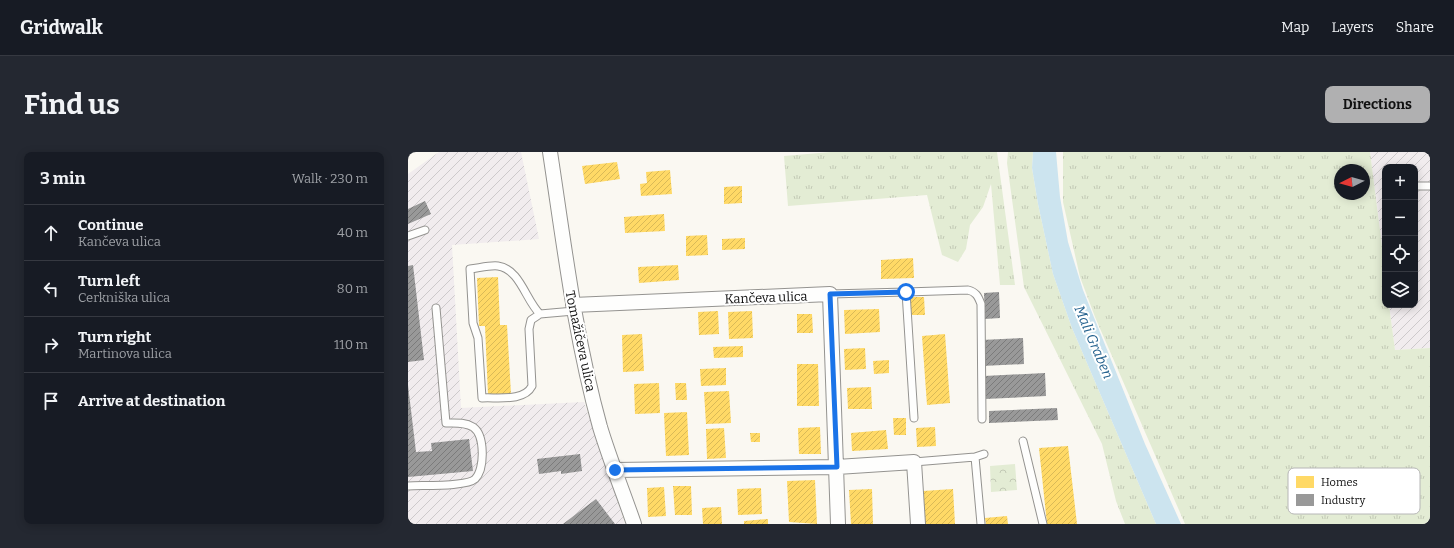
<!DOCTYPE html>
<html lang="en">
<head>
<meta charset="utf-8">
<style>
  :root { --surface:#171b24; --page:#242831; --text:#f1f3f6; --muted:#9ea1a6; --line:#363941; --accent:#b0b0b1 }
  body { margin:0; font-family:Bitter,serif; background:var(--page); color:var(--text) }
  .controls { position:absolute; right:12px; top:12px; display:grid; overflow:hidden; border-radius:8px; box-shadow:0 2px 10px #0003 }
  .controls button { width:36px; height:36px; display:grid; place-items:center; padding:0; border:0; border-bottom:1px solid var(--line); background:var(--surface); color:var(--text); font:20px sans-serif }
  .compass { position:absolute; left:926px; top:12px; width:36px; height:36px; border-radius:50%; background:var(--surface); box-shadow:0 2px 10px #0003; rotate:264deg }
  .stop { position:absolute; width:12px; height:12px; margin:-9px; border:3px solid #1a73e8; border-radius:50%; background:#fff }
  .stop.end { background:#1a73e8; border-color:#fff; box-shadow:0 1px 4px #0008 }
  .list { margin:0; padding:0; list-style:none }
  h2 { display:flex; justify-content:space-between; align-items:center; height:52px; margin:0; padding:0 16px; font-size:17px }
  h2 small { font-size:13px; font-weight:400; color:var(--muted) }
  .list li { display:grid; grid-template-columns:26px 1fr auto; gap:12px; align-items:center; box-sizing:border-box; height:56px; padding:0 16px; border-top:1px solid var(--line) }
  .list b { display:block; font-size:15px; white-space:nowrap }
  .list p { margin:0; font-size:13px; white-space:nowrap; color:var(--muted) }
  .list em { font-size:13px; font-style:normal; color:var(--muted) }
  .icon { flex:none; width:22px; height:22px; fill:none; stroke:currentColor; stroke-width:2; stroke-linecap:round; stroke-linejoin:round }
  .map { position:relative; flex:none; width:1022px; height:372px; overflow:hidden; border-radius:8px }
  header { display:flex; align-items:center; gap:24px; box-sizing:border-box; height:56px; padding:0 20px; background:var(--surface); border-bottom:1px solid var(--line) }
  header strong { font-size:19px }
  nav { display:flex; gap:22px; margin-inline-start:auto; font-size:14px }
  .intro { display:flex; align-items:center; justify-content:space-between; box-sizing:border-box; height:96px; padding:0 24px }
  h1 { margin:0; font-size:28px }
  .button { padding:10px 18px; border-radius:8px; background:var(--accent); color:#111; font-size:14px; font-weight:700 }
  main { display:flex; gap:24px; padding:0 24px }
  aside { flex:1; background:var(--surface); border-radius:8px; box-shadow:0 2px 10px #0003 }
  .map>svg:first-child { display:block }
</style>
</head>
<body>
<header>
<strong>Gridwalk</strong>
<nav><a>Map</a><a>Layers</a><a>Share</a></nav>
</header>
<div class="intro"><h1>Find us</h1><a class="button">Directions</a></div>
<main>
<aside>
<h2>3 min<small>Walk · 230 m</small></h2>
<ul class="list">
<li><svg class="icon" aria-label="ahead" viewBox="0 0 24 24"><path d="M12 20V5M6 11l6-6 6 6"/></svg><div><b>Continue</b><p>Kančeva ulica</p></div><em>40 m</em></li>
<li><svg class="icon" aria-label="left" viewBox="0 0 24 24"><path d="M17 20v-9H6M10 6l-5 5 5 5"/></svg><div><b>Turn left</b><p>Cerkniška ulica</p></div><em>80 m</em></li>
<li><svg class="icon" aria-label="right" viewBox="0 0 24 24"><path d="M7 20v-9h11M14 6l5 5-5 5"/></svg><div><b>Turn right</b><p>Martinova ulica</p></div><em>110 m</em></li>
<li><svg class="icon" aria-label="arrive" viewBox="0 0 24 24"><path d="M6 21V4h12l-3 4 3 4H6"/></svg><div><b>Arrive at destination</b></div></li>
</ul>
</aside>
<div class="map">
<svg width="1022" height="372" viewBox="0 0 1022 372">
  <defs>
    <pattern id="industrial-furrows" width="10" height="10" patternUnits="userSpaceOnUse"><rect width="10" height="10" fill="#f1ecee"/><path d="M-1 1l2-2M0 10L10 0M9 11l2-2" fill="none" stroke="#cdc9cb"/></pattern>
    <pattern id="grass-tufts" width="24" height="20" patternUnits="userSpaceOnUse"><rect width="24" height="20" fill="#e3ecd4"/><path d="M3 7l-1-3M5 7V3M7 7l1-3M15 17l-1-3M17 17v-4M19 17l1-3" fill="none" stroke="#c2c9b5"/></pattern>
    <pattern id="park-crowns" width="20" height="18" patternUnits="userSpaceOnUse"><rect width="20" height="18" fill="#e3ecd4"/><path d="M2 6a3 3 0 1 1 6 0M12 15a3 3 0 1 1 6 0" fill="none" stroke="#c2c9b5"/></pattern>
    <pattern id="homes-hatch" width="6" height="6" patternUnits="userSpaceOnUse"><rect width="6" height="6" fill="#ffd966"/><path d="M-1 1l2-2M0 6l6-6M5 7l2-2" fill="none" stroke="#d9b957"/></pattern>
    <pattern id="industry-hatch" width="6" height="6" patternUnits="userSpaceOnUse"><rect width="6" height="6" fill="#999"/><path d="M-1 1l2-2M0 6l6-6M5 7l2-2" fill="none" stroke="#7b7b7b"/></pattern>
  </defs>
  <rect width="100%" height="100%" fill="#faf8f2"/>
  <path fill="url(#industrial-furrows)" d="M 31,0 L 113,0 L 131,87 L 44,93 L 53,256 L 176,250 L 217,372 L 0,372 L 0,22 Z
    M 962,0 L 1022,0 L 1022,196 L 987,198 L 981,153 L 1007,153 L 1007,15 L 977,15 L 977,118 Z"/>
  <path fill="url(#grass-tufts)" fill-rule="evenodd" d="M 423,0 L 589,0 L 607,133 L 592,133 L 583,32 L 575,55 L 562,73 L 558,97 L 550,110 L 534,103 L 519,43 L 380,54 L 376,4 Z
    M 600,0 L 625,0 L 624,16 L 630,52 L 645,122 L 664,176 L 748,372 L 717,372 L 708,349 L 694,292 L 616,135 L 599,11 Z
    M 655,0 L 962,0 L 977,118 L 977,153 L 981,153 L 987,198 L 1022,196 L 1022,372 L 777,372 L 687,165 L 672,125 L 655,50 ZM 932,18 L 956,18 L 956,42 L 932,42 Z"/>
  <path fill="url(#park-crowns)" d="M 607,312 L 609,338 L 583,340 L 582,314 Z"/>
  <path fill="#cce4ef" d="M 625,0 L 648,0 L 652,45 L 660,90 L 675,138 L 737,292 L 773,372 L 748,372 L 664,176 L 645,122 L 630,52 L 624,16 Z"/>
  <path fill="url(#homes-hatch)" d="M 209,10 L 212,27 L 177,32 L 174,14 Z
    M 262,18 L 264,42 L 233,44 L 232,32 L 239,31 L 238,20 Z
    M 334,34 L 334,51 L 316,52 L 316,35 Z
    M 256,62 L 257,79 L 217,81 L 216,65 Z
    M 299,83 L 300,103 L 278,104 L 278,84 Z
    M 337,86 L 337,97 L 314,98 L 314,87 Z
    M 505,106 L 506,126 L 473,127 L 473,108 Z
    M 270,113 L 271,128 L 231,131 L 230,115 Z
    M 90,125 L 92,173 L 99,173 L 103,242 L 80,243 L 77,174 L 71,174 L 69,126 Z
    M 500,145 L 516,145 L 517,163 L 500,163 Z
    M 471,157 L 472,180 L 437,182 L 436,158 Z
    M 310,159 L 311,182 L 291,183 L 290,160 Z
    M 344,159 L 345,186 L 321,187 L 320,160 Z
    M 389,162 L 404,162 L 405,181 L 389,181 Z
    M 234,182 L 236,219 L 215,220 L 214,183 Z
    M 537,182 L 542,251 L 519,253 L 514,184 Z
    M 335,194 L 335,205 L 306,206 L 305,195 Z
    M 457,196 L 458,217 L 437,218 L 436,197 Z
    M 481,208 L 481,221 L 466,222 L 465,209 Z
    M 389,212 L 410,212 L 411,254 L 389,254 Z
    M 318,216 L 318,233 L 293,234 L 292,217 Z
    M 251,231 L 252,261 L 227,262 L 226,232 Z
    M 267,231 L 278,231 L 279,248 L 268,248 Z
    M 463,235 L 464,257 L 440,257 L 439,236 Z
    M 321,239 L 323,271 L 298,272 L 296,240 Z
    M 279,260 L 281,303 L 258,304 L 256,261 Z
    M 485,266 L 498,266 L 498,283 L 486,283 Z
    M 412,275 L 413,302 L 391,302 L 390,276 Z
    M 527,275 L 528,294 L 509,295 L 508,276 Z
    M 316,276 L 318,306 L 299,307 L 298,277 Z
    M 478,278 L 480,297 L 444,299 L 443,281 Z
    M 342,281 L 352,281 L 352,290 L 343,290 Z
    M 660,294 L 669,372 L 639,372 L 631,296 Z
    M 407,328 L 409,372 L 381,370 L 379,329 Z
    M 265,334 L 283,334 L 284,363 L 267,363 Z
    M 256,335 L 258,364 L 240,365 L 239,336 Z
    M 353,336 L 354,362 L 330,363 L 329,337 Z
    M 464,337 L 465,372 L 443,372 L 441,338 Z
    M 545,337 L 547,372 L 517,372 L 515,339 Z
    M 313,355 L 314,372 L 295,372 L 294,356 Z
    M 599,364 L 600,372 L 578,372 L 577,366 Z
    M 360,367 L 360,372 L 336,372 L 336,369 Z"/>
  <path fill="url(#industry-hatch)" d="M 17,49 L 23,62 L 0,72 L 0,57 Z
    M 5,113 L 16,208 L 0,210 L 0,114 Z
    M 591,140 L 592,166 L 577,167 L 576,141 Z
    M 615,186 L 616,212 L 574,214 L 573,188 Z
    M 637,221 L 638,244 L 577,247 L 576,224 Z
    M 0,233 L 8,300 L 24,299 L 23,291 L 61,287 L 65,319 L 0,325 Z
    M 649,256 L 650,268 L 581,271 L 581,259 Z
    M 172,302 L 174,319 L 153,322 L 153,319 L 131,322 L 129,307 Z
    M 188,347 L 207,372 L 155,372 Z"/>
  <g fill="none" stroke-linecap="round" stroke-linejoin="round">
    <g stroke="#949390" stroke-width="9">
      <path id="service" d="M 1009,34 L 1022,34
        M 0,84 L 17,78
        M 498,140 L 560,138 C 568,140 570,144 573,152 L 574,267
        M 422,142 L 498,140 L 506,266
        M 132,162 C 118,149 112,117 90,114 C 82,113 71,116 62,117 L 65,171 L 70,186 L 74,246 C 89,245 116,250 124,234 L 121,177 L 123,168 L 132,162 L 166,159
        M 615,289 L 635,372
        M 567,305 L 573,372
        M 506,310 L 567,305 L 576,302
        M 0,334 C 14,333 58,335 67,327 C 77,317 77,283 65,275 C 57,270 47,271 38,271 L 28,156"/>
    </g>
    <g stroke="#949390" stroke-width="16">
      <path id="minor" d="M 142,0 C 156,92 167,185 192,275 C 202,308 215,340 226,372
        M 165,153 L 422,142 L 430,372
        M 207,318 L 429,315 L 506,310 L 510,372"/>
    </g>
    <use href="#service" stroke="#fefefd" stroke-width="7"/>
    <use href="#minor" stroke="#fefefd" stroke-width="14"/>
  </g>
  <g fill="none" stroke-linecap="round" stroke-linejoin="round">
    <path stroke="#1a73e8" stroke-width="5" d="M 207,318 L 429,315 L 422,142 L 498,140"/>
  </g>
  <g text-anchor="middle" stroke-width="4" stroke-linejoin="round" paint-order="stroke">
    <g font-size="13" fill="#0d0d0d" stroke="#fff">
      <text transform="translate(358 145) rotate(-2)" y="5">Kančeva ulica</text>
      <text transform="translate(173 189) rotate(78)" y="5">Tomažičeva ulica</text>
    </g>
    <g font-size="14" font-style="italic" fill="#26638f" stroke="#fff">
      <text transform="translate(686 190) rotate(67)" y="5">Mali Graben</text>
    </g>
  </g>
  <rect x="880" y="316" width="132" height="46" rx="6" fill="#fff" stroke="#b6b6b6" stroke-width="1"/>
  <rect x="888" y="324" width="18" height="12" fill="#ffd966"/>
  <rect x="888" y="342" width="18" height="12" fill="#999"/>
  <g font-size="11" fill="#0d0d0d">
    <text x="913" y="334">Homes</text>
    <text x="913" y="352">Industry</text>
  </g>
</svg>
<div class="controls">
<button>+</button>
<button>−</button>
<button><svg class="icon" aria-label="locate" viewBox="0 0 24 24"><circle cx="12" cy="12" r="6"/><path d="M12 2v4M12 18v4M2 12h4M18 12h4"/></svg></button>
<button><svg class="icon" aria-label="layers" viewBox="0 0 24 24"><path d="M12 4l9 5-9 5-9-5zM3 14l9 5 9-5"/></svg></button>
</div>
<svg class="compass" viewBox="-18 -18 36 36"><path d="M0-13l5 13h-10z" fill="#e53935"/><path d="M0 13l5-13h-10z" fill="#9ea1a6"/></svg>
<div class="stop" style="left:498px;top:140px"></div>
<div class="stop end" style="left:207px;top:318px"></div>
</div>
</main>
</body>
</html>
